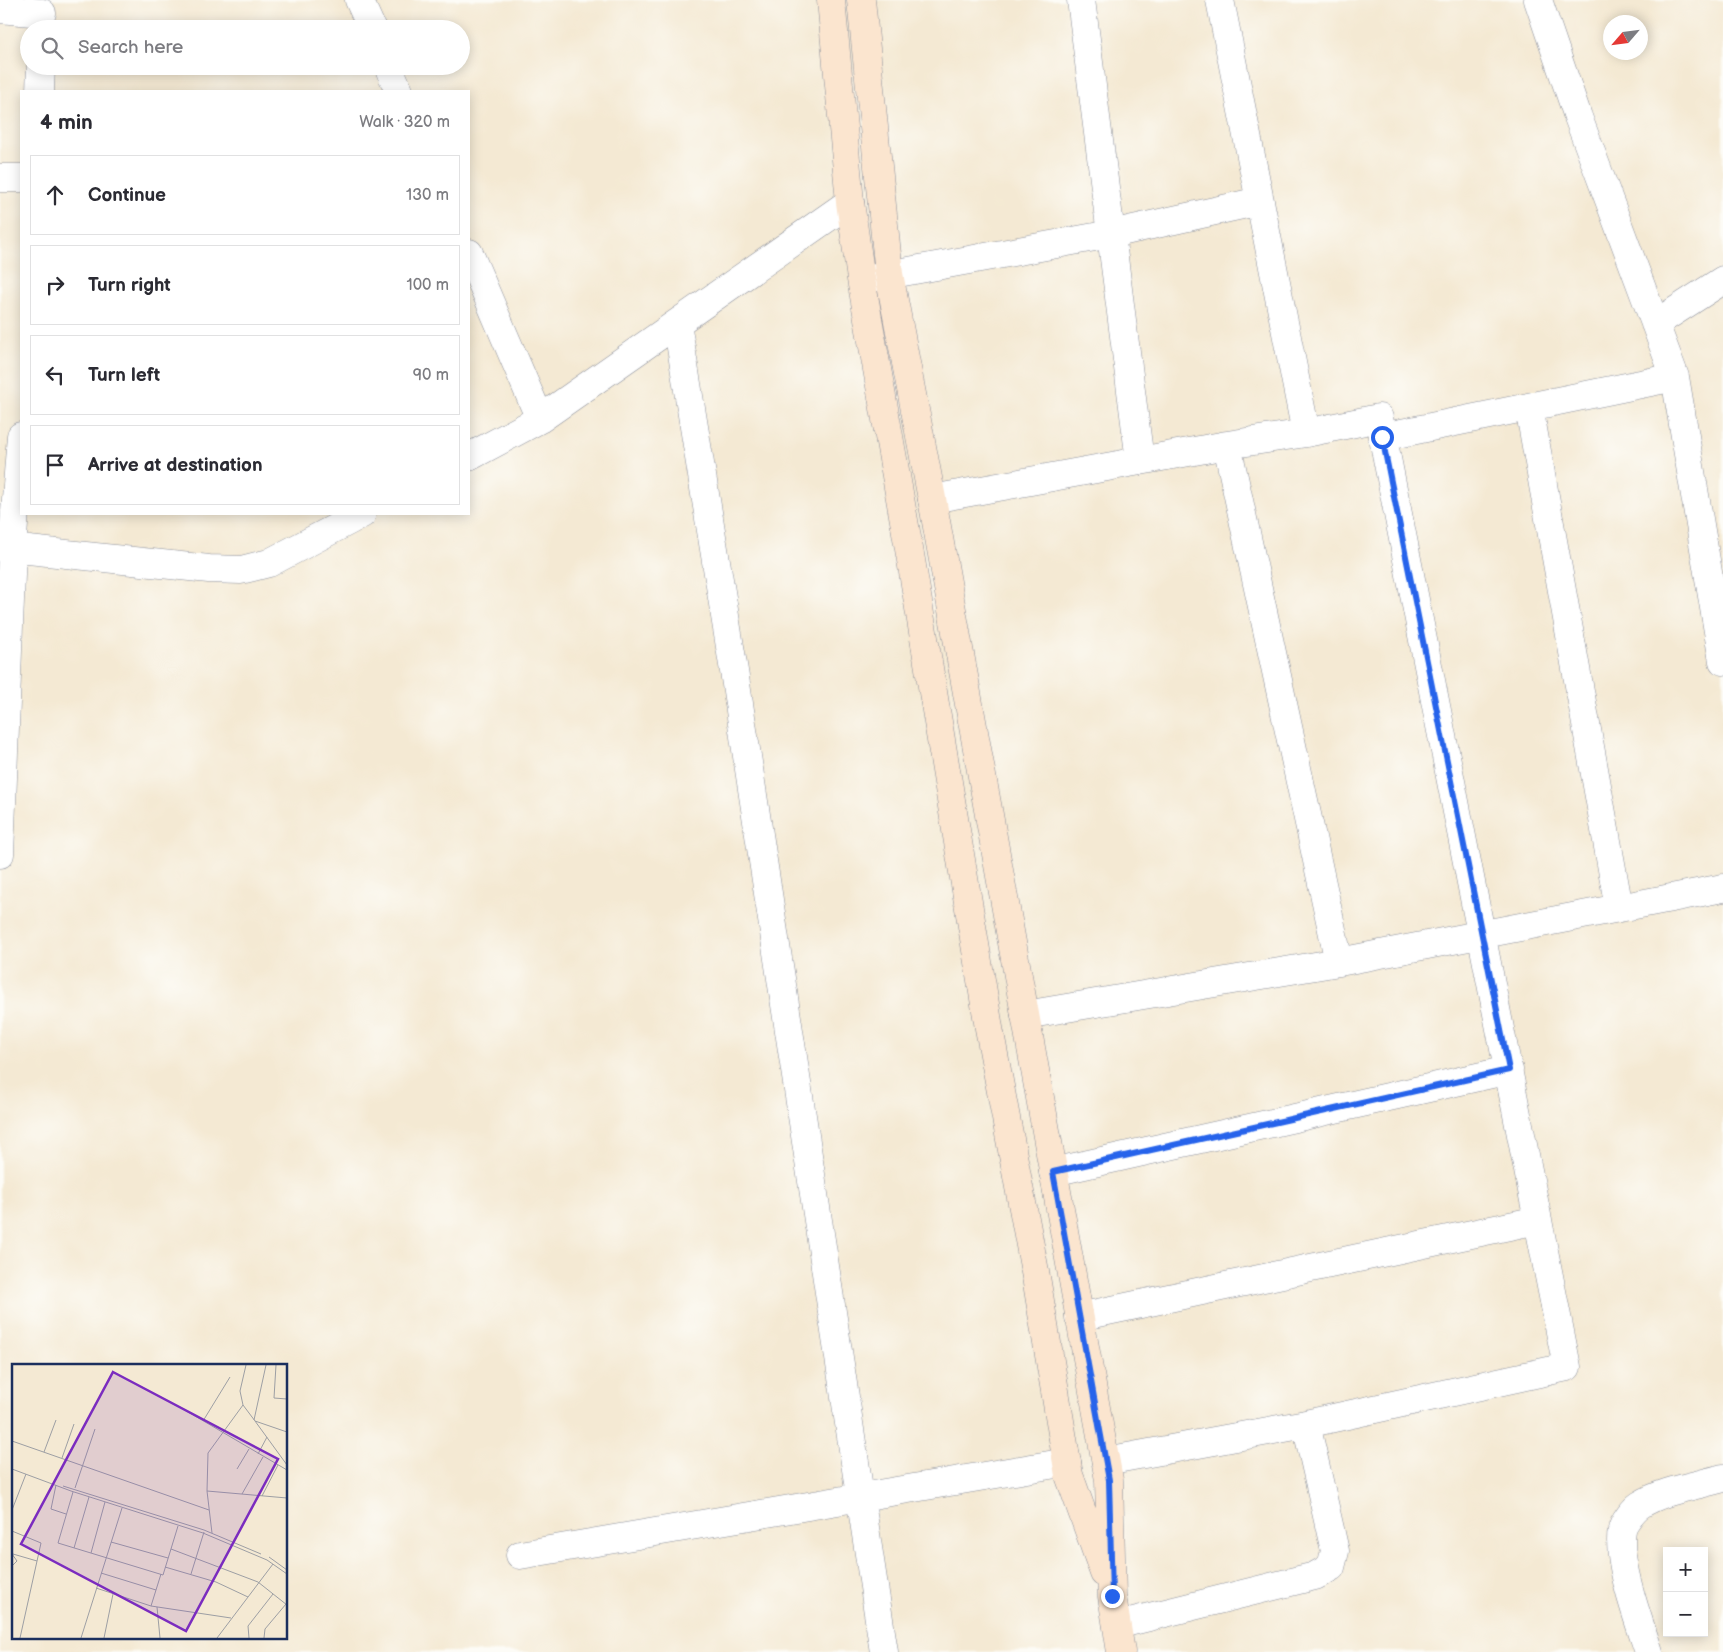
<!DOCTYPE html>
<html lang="en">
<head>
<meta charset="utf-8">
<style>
  :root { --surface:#fff; --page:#f2f2f3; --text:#2b2b33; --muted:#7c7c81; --line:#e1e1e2 }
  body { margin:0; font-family:"Balsamiq Sans",sans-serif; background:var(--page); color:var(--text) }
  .controls { position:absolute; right:15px; bottom:15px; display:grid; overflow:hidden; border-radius:0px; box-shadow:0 2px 12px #0003 }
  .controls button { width:45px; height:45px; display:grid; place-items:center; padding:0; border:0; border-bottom:1px solid var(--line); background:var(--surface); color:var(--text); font:25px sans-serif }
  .compass { position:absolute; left:1603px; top:15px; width:45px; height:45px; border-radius:50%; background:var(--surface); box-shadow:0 2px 12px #0003; rotate:242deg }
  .stop { position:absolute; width:15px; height:15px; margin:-11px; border:4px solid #2563eb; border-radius:50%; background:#fff }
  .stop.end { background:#2563eb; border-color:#fff; box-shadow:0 1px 5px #0008 }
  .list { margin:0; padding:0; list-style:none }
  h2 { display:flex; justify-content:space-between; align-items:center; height:65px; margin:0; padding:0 20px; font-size:21px }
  h2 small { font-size:16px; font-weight:400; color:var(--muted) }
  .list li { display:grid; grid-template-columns:32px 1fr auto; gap:15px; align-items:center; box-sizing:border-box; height:80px; margin:0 10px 10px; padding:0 10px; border:1px solid var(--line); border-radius:0px }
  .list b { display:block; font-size:19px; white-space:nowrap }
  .list em { font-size:16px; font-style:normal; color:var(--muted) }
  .icon { flex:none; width:28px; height:28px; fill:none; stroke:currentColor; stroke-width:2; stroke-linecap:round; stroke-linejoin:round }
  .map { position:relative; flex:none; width:1723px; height:1652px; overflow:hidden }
  .search { position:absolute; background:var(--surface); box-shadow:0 2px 12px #0003; left:20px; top:20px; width:450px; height:55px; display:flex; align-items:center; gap:12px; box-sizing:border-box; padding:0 18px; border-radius:28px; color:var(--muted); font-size:19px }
  .panel { position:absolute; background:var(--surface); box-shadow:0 2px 12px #0003; left:20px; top:90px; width:450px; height:425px; border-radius:0px }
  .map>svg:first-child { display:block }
</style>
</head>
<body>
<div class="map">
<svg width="1723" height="1652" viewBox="0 0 1723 1652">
  <rect width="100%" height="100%" fill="#fdfcf7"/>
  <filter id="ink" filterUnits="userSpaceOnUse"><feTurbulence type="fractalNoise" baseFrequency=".02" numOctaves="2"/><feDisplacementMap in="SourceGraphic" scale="10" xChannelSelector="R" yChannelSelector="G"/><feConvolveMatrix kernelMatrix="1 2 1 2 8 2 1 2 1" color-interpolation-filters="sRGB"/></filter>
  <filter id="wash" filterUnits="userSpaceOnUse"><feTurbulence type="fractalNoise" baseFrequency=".0096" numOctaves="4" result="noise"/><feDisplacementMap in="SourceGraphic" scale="20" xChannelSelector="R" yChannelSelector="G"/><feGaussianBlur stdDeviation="1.12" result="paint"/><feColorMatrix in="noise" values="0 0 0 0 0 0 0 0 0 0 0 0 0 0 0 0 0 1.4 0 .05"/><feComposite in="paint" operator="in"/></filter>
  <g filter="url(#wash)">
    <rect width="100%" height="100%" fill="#f4e9d3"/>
  </g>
  <g filter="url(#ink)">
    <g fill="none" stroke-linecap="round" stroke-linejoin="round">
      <g stroke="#888c98" stroke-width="29">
        <path id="street" d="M 359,0 L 372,29
          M 1081,0 L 1140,461
          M 1220,0 L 1306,433
          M 1538,0 L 1578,117 L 1675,377 L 1723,661
          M 0,9 L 42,13
          M 388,66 L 399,91
          M 40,91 L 41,66
          M 0,178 L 21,178
          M 469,253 L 540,419
          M 865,279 L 1111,234 L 1260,201
          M 677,323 L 734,671 L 884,1652
          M 1655,324 L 1723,280
          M 1529,407 L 1619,908
          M 1382,437 L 1675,377
          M 1227,445 L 1339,962
          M 469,457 L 540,419 L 850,202
          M 932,499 L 1227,445 L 1306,433 L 1379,418 L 1567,1367 L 1306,1424 L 1106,1461
          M 0,547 L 209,569 L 241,570 L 269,563 L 362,514
          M 0,854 L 12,549 L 21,436
          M 1025,1015 L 1339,962 L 1723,888
          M 1053,1172 L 1509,1070
          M 1079,1317 L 1538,1220
          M 520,1555 L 1067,1462
          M 1117,1625 L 1315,1576 L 1331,1567 L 1335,1551 L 1306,1424
          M 1649,1652 C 1639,1622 1616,1560 1622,1530 C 1623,1523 1634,1509 1640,1505 C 1663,1490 1696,1486 1723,1478"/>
      </g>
      <g stroke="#888c98" stroke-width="29">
        <path id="secondary" d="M 831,0 L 850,202 L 861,279 L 911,560 L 989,1028 L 1036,1277 L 1069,1475 L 1104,1573
          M 861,0 L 889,274 L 932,499 L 1109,1480 L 1112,1596 L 1121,1652"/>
      </g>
      <use href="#street" stroke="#fff" stroke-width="28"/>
      <use href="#secondary" stroke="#fbe5cf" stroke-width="28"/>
    </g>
  </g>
  <g fill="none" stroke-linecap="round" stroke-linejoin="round" filter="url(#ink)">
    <path stroke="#2563eb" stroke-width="6" d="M 1112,1596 L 1109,1480 L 1053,1172 L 1509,1070 L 1382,437"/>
  </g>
  <g transform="translate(12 1364)">
    <rect width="275" height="275" fill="#f4e9d3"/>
    <path fill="none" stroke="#9d9fa4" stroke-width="1" d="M 264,1 L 262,34 L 275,35M 231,41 L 228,27 L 234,1M 171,45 L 275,106M 242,56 L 254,1M 191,57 L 218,13M 275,68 L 243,57 L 275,101M 0,77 L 197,146M 32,88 L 44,56M 246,90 L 255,73M 50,94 L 62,60M 0,105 L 59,127 L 191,169 L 255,196 L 275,210M 225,105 L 237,85M 44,121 L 39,145 L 54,150M 51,122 L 192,166 L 249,190M 63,124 L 83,65M 195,127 L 275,134M 61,128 L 46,179 L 151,211 L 166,162M 230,130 L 251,93M 250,132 L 266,101M 0,146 L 14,110M 0,167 L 29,179 L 8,274M 200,169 L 195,127 L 196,89 L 231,41 L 243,57M 99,178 L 156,194M 62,184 L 77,133M 159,185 L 246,218 L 275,241M 79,189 L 93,138M 1,190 L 25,197M 257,193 L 275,206M 0,202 L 5,197 L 0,190M 153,203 L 204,218 L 236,233M 89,209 L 144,226M 179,210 L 192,168M 84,224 L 139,242 L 219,254M 139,242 L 149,210M 145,243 L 148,274M 69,274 L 110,144M 92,274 L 101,230M 205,274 L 261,200M 237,274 L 236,262 L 261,230M 252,274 L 253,265 L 274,240"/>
    <path fill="#7b2cbf" fill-opacity="0.15" stroke="#7b2cbf" stroke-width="2.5" d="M 101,8 L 266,95 L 174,267 L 9,180 Z"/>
    <rect width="275" height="275" fill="none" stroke="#1b2f5e" stroke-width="2.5"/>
  </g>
</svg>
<div class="controls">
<button>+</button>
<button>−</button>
</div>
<svg class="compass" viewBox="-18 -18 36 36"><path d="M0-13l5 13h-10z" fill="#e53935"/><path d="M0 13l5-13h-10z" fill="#7c7c81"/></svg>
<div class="stop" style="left:1382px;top:437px"></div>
<div class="stop end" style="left:1112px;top:1596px"></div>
<div class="search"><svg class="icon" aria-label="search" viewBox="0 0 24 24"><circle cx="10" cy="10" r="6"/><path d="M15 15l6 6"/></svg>Search here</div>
<section class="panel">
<h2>4 min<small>Walk · 320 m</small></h2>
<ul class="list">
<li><svg class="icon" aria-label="ahead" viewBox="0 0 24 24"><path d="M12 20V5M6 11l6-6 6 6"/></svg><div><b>Continue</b></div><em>130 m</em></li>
<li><svg class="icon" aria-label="right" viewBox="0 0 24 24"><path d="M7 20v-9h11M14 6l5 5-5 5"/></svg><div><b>Turn right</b></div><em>100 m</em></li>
<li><svg class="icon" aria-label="left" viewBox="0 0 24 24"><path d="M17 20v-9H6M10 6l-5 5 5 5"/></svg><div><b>Turn left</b></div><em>90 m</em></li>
<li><svg class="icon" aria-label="arrive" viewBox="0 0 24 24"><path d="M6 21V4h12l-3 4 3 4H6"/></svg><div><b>Arrive at destination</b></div></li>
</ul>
</section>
</div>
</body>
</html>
